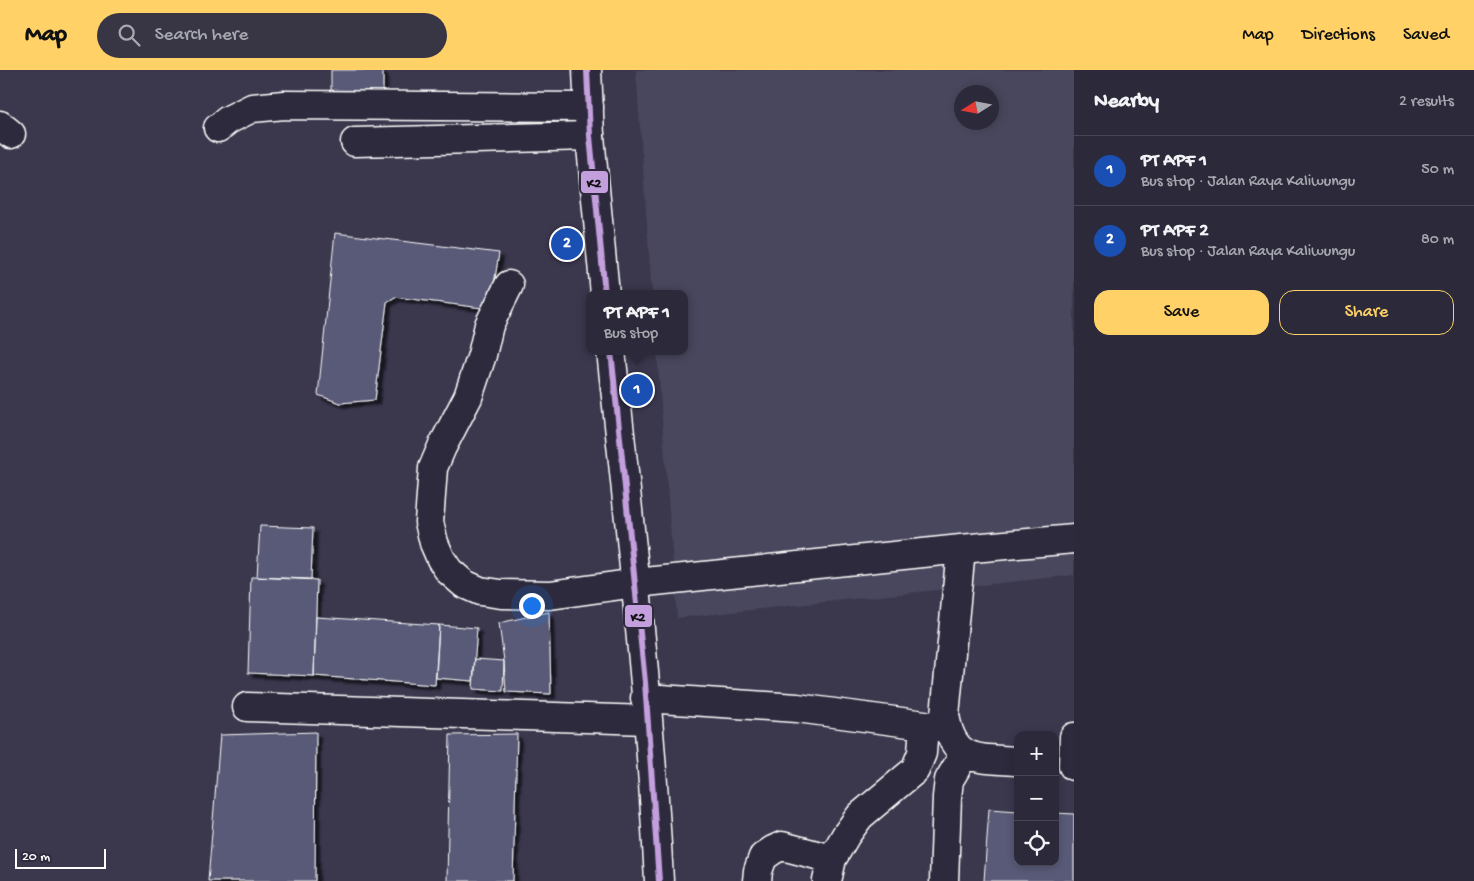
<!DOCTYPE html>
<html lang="en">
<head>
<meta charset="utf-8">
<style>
  :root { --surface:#2c2a3a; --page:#383645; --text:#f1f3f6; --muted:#a6a7af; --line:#484654; --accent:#ffd166 }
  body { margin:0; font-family:"Gochi Hand",sans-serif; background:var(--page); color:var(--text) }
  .controls { position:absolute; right:15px; bottom:15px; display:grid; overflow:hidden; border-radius:10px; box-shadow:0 2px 8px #0003 }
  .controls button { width:45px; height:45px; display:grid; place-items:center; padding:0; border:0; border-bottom:1px solid var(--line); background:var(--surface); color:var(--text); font:25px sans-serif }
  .compass { position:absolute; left:954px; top:15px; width:45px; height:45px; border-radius:50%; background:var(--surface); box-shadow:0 2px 8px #0003; rotate:259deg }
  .scale { position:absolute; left:15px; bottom:12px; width:91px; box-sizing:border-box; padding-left:5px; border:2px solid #fff; border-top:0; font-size:14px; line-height:18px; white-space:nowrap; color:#fff; -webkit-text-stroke:4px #2f2a3d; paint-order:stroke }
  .you { position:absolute; left:531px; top:535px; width:18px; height:18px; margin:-12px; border:4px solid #fff; border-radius:50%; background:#1a73e8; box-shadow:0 0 0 8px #1a73e833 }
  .badge { display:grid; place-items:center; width:32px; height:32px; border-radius:50%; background:var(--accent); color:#fff; font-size:16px; font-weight:700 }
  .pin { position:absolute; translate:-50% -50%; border:2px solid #fff; box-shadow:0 1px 5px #0006 }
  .popup { position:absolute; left:586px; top:220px; width:102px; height:65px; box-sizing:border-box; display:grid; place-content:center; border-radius:10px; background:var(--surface); filter:drop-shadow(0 1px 4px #0005); font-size:16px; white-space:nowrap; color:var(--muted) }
  .popup b { font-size:19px; color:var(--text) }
  .popup::after { content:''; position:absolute; left:50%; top:100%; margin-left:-10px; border:10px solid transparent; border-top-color:var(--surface) }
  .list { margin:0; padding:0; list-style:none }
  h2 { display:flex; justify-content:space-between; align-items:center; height:65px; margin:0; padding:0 20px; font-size:21px }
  h2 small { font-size:16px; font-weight:400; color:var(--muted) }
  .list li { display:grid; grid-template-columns:32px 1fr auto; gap:15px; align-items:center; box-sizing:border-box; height:70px; padding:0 20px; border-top:1px solid var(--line) }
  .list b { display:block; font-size:19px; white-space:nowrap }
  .list p { margin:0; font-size:16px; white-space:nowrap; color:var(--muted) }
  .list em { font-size:16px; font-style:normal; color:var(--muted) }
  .actions { display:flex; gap:10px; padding:15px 20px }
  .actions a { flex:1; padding:11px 0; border:1px solid var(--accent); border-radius:15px; text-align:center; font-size:18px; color:var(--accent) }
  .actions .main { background:var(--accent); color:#111 }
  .icon { flex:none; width:28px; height:28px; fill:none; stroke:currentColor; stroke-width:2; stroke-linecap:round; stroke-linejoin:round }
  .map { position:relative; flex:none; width:1074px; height:811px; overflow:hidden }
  header { display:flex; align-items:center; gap:30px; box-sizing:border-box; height:70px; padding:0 25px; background:var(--accent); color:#111 }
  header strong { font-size:24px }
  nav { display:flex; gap:28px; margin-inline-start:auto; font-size:18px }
  .search { width:350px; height:45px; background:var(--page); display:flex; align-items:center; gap:12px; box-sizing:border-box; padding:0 18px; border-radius:28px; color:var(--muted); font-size:19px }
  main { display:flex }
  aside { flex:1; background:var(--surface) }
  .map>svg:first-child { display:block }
</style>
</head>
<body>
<header>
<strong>Map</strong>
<div class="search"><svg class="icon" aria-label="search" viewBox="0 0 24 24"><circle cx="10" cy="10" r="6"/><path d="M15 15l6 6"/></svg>Search here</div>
<nav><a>Map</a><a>Directions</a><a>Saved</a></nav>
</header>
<main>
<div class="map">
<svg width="1074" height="811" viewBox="0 0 1074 811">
  <defs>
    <filter id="shadow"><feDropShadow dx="4.5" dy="4.5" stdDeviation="1" flood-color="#0009"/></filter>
  </defs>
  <rect width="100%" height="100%" fill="#3b384e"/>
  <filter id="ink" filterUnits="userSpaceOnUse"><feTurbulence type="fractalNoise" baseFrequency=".02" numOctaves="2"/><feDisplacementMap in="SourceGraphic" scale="10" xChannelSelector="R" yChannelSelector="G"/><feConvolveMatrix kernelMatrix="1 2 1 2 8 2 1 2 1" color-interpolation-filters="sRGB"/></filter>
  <g filter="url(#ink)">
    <path fill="#48465d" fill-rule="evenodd" d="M 636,0 L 1074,0 L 1074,505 L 677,548 L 657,281 L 684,281 L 684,224 L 652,224 ZM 962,22 L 992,22 L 992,52 L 962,52 Z"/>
    <path fill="#585a77" stroke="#fff" filter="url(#shadow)" d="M 331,0 L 383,0 L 383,23 L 357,28 L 331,21 Z
      M 335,163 L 499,183 L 490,239 L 395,227 L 387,232 L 375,330 L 340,333 L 318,325 Z
      M 260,456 L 313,458 L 311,509 L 257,507 Z
      M 251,507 L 317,510 L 314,606 L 248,603 Z
      M 549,542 L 551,624 L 506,622 L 504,591 L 499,553 Z
      M 316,547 L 439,555 L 435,615 L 314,606 Z
      M 439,555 L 477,558 L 473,611 L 436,608 Z
      M 475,589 L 504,591 L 503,621 L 473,619 Z
      M 316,662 L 315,811 L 208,811 L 220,665 Z
      M 517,664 L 513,811 L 447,811 L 450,665 Z
      M 989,739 L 1018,741 L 1018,792 L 1055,792 L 1055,743 L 1074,744 L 1074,811 L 984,811 Z"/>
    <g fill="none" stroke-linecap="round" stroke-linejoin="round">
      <g stroke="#fff" stroke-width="31">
        <path id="minor" d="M 0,55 L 11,64
          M 218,58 L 228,50 L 252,38 L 284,35 L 589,37
          M 355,72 L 590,66
          M 509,215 L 489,255 L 482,285 L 468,327 L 442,377 L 433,398 L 429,452 L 434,473 L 441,489 L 449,501 L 464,514 L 480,521 L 501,524 L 550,525 L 636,513 L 961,479 L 1074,469
          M 961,479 L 945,645 C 953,693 977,688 1018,691
          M 645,628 L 797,638 L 947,658
          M 247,637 L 647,650
          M 1073,696 L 1074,667
          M 757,811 L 758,801 L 763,787 L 773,780 L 782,776 L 832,789
          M 827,811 L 832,789 L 846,765 L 860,746 L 915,700 L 922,683 L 924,655
          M 944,811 L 947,727 L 949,710 L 965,683"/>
      </g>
      <g stroke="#fff" stroke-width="31">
        <path id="major" d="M 587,0 L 590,66 L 605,224
          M 611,281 C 630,457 650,634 659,811"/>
      </g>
      <use href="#minor" stroke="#2f2a3d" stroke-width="28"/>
      <use href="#major" stroke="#2f2a3d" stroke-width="28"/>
      <g stroke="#2f2a3d" stroke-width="10">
        <path id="bus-1" d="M 587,0 L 590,66 L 605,224
          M 611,281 L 645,612 L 659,811"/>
      </g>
      <use href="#bus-1" stroke="#c3a0dd" stroke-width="6"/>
    </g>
  </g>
  <g stroke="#2f2a3d" stroke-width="2">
    <rect x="580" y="100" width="29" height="24" rx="5" fill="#c3a0dd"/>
    <rect x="624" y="534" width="29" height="24" rx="5" fill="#c3a0dd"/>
  </g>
  <g font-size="14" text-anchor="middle" font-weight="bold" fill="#111">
    <text x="594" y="117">K2</text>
    <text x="638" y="551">K2</text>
  </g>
</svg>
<div class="controls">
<button>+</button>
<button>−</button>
<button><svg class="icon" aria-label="locate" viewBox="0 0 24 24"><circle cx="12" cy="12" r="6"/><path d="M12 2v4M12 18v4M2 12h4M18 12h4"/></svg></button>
</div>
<svg class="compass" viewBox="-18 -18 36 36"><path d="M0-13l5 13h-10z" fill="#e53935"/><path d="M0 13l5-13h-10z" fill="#a6a7af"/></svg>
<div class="scale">20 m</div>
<div class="you"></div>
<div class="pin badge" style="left:637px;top:320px;background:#1a4fb4">1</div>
<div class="popup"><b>PT APF 1</b>Bus stop</div>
<div class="pin badge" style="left:567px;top:174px;background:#1a4fb4">2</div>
</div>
<aside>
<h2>Nearby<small>2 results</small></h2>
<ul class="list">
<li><span class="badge" style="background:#1a4fb4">1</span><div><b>PT APF 1</b><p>Bus stop · Jalan Raya Kaliwungu</p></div><em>50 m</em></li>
<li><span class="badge" style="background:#1a4fb4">2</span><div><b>PT APF 2</b><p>Bus stop · Jalan Raya Kaliwungu</p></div><em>80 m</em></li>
</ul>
<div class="actions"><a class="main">Save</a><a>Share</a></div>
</aside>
</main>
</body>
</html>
